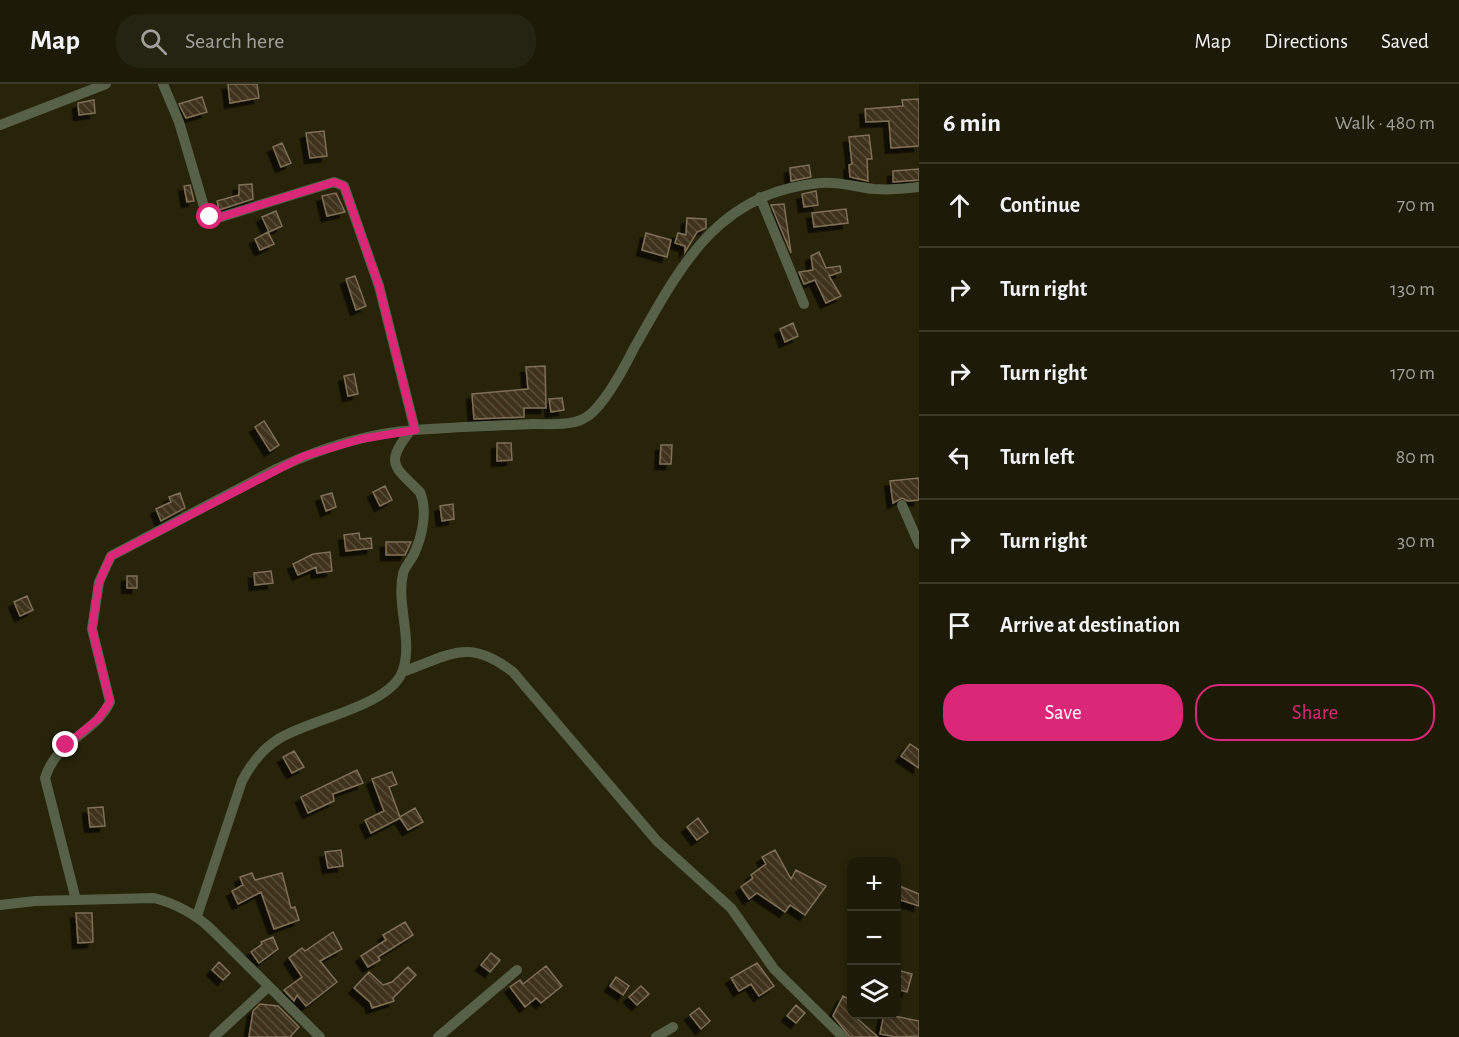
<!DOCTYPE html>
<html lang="en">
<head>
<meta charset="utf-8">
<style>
  :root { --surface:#1d1b08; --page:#252412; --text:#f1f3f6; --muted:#a0a19c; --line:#3b3929; --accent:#db2777 }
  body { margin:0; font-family:"Alegreya Sans",sans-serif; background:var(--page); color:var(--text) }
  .controls { position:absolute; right:18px; bottom:18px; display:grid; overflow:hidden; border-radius:12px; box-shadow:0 3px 9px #0003 }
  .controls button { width:54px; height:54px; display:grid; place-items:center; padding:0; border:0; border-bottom:2px solid var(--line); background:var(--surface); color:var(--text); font:30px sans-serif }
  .stop { position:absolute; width:18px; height:18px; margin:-14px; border:4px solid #db2777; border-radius:50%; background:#fff }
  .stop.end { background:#db2777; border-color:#fff; box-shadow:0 2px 6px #0008 }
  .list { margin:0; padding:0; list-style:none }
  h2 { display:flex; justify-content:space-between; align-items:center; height:78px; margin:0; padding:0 24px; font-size:26px }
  h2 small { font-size:20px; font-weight:400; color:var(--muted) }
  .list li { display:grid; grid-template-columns:39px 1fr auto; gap:18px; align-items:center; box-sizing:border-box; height:84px; padding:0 24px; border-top:2px solid var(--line) }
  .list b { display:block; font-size:22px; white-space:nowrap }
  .list em { font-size:20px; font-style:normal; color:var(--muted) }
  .actions { display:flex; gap:12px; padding:18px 24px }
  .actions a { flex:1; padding:14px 0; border:2px solid var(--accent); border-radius:24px; text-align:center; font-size:21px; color:var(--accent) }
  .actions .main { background:var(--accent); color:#fff }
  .icon { flex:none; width:33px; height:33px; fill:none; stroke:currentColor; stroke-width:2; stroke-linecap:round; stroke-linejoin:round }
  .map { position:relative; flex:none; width:919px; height:953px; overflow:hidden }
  header { display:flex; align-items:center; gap:36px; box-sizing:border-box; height:84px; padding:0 30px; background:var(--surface); border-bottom:2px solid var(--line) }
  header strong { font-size:28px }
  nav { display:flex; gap:33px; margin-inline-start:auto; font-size:21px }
  .search { width:420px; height:54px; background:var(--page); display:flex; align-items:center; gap:15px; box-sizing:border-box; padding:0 21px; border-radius:24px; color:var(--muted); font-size:22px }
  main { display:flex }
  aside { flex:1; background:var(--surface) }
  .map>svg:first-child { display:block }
</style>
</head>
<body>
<header>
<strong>Map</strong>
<div class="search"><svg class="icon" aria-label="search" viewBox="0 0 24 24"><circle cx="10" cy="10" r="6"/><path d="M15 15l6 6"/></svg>Search here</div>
<nav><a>Map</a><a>Directions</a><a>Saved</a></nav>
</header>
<main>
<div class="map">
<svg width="919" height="953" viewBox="0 0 919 953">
  <defs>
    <pattern id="building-back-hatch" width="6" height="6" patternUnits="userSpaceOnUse" patternTransform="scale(1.5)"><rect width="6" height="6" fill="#3f311a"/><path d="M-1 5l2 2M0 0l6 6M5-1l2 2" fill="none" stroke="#5a4f3a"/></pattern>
    <filter id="shadow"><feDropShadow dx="-5.5" dy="5.5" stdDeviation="0" flood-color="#0009"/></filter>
  </defs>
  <rect width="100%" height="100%" fill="#27240a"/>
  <path fill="url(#building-back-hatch)" stroke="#7f6f56" stroke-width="1.5" filter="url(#shadow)" d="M 228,0 L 257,0 L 259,14 L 230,19 Z
    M 202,13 L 207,28 L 186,34 L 179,20 Z
    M 919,15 L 919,62 L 891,64 L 889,37 L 866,38 L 865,25 L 903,22 L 902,16 Z
    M 94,16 L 95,29 L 79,31 L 78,19 Z
    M 324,47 L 327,72 L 310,74 L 306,49 Z
    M 869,51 L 872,75 L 867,75 L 868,97 L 850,93 L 849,81 L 852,80 L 849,53 Z
    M 282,59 L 291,79 L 281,83 L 273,63 Z
    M 809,81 L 811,93 L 791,97 L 790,84 Z
    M 919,85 L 919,96 L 893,98 L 893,87 Z
    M 252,100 L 253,115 L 219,126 L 217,117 L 239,111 L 239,101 Z
    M 190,101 L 194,117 L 187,118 L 184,102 Z
    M 816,107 L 818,121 L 804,123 L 802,110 Z
    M 336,109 L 345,128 L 327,132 L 322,112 Z
    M 784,120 L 791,169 L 771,121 Z
    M 846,125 L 848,139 L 814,143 L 812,129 Z
    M 276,127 L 282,142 L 269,148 L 262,133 Z
    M 687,134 L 706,135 L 706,144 L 697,148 L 685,168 L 685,162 L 675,159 L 678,149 L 686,151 Z
    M 268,148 L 274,160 L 260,166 L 255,155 Z
    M 646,149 L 671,156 L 667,173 L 642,166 Z
    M 819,168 L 826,184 L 840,182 L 841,188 L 829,192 L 841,212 L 826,219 L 815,196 L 804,200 L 799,188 L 813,186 L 811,172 Z
    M 355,192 L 366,222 L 356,226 L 346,195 Z
    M 793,239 L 798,252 L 785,258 L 780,245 Z
    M 545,282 L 546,324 L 524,324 L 524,333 L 474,335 L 472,310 L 528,305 L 526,283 Z
    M 354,290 L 358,310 L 348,312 L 344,292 Z
    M 562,314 L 564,326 L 551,328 L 549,315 Z
    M 264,337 L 279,361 L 270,367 L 255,343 Z
    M 497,359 L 511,359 L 512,376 L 497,377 Z
    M 661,361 L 672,361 L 671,380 L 660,380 Z
    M 919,394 L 919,416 L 908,417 L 902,414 L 893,419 L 890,397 Z
    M 385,402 L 392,416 L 380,422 L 373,408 Z
    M 180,409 L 185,424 L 161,437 L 156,425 L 171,418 L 169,413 Z
    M 332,409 L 336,423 L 326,427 L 321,412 Z
    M 453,420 L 454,435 L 442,437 L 440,422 Z
    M 359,449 L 360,455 L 371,454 L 372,464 L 346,467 L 344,451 Z
    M 386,458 L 411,458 L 405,471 L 386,471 Z
    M 330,468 L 332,487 L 317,489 L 316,483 L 298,491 L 293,480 L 313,470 Z
    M 271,487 L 273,499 L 255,501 L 254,489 Z
    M 127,492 L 137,492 L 137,504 L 127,504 Z
    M 27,512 L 33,526 L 20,532 L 14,518 Z
    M 910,660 L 919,666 L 919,684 L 901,672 Z
    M 294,667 L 304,683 L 292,689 L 283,673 Z
    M 357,686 L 363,699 L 333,710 L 334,717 L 308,729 L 301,713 Z
    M 392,688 L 397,700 L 389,703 L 400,733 L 415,724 L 423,738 L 408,746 L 400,734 L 371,749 L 365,736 L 384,727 L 372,695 Z
    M 103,723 L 105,742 L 90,743 L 88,724 Z
    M 698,734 L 708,748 L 697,756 L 687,743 Z
    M 341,766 L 343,782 L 328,784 L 325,768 Z
    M 775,766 L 791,795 L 796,786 L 826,802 L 805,831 L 790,821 L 785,828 L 757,809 L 749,815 L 741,803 L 753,794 L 751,791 L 766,780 L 762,773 Z
    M 252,789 L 255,796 L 282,789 L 291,824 L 295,823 L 299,836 L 274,845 L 261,808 L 238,820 L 232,807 L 243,801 L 240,793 Z
    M 897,801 L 919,810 L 919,822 L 897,815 Z
    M 76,829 L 92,829 L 93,858 L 78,859 Z
    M 405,838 L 413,851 L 378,873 L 380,876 L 368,883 L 361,872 L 386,856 L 383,851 Z
    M 333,848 L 342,865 L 320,877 L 337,898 L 306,922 L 297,911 L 294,917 L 284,906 L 302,893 L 289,874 L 302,864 L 305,867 Z
    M 273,853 L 278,865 L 259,879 L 251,868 L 262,860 L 261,858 Z
    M 491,869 L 500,876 L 490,888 L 481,881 Z
    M 219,878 L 230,889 L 223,896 L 212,886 Z
    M 757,879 L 774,902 L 759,912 L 751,900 L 739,907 L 731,894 Z
    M 546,882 L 562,902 L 541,919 L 536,914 L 525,923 L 510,903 L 520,896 L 523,900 Z
    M 408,883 L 416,891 L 393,914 L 394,917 L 372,924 L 370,918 L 354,904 L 369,888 L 383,901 L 392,898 Z
    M 897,886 L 912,890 L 907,908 L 897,905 Z
    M 616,893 L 629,902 L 623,911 L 610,902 Z
    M 641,902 L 649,910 L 637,921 L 629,913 Z
    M 843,912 L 852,917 L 852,930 L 878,953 L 850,953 L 833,932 Z
    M 260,920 L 278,922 L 299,943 L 290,953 L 249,953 L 253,927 Z
    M 796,921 L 805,929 L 796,939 L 787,932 Z
    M 699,924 L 710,937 L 701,945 L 690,931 Z
    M 884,930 L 919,937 L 919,952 L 896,953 L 880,950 Z"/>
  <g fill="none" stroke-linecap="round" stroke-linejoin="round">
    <path stroke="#566148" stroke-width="10" d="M 163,0 L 179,38 L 205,126 L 210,133 L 221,133 L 334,98 L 344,102 L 379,202 L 415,346
      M 0,41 L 106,0
      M 760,113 L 804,220
      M 902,421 L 919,460
      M 402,588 C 451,571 468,553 513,588 L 657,757 L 731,824 L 774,885 L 843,953
      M 76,816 L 45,694 C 57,655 94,651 110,618 L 92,545 L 99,498 L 111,472 L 276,385 C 319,365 367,349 415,346 C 455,343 494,342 533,340 C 548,340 569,342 583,335 C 601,327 624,284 633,266 C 679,185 716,108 820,99 C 838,97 855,103 874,105 C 889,106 904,105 919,103
      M 0,821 L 35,817 L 154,814 C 177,820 194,829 211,845 L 320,953
      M 197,832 L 242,697 C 251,680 261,666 277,656 C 308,635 391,623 403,586 C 413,555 396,520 403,490 C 404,483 411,477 414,470 C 422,453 428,427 420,408 C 394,382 384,380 411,346
      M 214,953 L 268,903
      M 438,953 L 517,886
      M 656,953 L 673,943"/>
  </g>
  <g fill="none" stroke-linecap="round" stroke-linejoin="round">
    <path stroke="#db2777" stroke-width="8" d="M 66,661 L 98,635 L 110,618 L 92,545 L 99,498 L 111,472 L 304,372 L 361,355 L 415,346 L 379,202 L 344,102 L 334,98 L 221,133 L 210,133"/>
  </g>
</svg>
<div class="controls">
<button>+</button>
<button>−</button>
<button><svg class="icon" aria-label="layers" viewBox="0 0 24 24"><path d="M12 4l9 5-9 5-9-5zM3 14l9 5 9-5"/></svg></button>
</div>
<div class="stop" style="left:210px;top:133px"></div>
<div class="stop end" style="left:66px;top:661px"></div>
</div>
<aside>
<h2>6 min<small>Walk · 480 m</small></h2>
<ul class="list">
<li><svg class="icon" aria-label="ahead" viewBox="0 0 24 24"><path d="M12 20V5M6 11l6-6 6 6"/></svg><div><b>Continue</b></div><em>70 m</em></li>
<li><svg class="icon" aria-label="right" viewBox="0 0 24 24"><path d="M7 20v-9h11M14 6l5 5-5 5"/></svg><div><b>Turn right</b></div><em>130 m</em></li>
<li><svg class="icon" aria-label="right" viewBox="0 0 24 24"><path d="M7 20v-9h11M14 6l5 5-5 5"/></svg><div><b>Turn right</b></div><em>170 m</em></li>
<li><svg class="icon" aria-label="left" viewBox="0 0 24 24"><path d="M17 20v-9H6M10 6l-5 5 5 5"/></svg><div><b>Turn left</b></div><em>80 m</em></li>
<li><svg class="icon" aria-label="right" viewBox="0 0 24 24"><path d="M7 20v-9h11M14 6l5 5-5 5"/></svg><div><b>Turn right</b></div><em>30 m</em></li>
<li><svg class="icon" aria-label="arrive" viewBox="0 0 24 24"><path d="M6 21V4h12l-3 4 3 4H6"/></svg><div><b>Arrive at destination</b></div></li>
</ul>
<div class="actions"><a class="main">Save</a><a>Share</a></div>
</aside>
</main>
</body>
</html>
